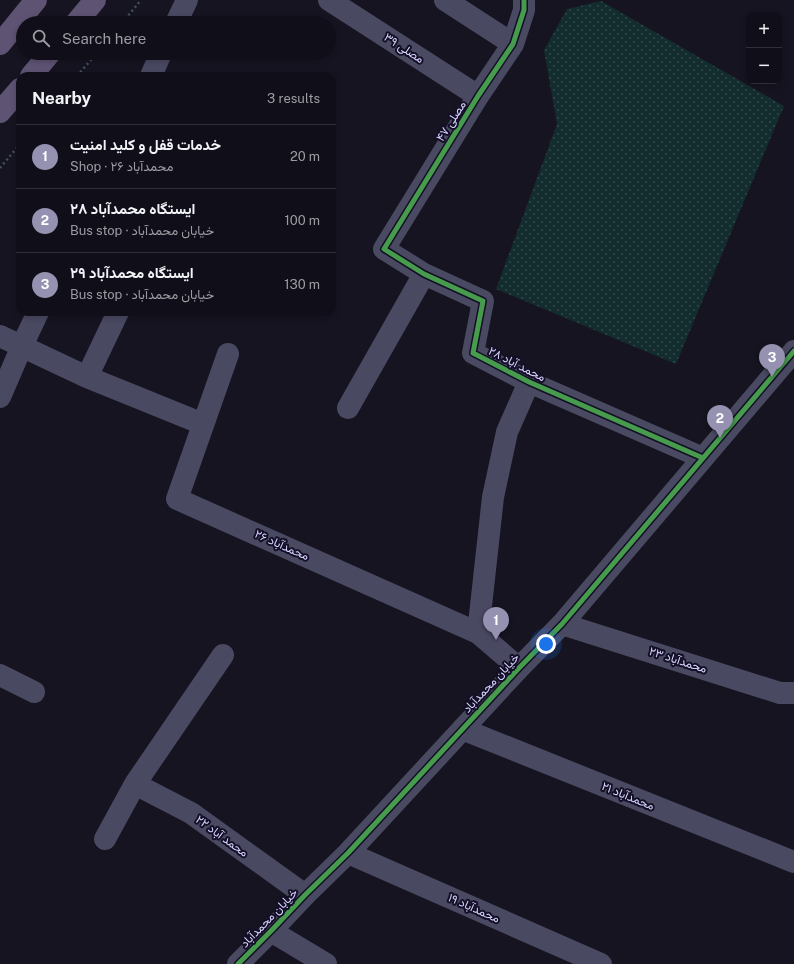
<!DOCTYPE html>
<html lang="en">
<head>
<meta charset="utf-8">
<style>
  :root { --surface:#100f19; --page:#191822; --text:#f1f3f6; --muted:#9c9ca2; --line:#302f38; --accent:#9591b1 }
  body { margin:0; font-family:"Public Sans",Vazirmatn,sans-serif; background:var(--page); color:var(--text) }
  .controls { position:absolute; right:12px; top:12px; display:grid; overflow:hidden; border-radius:8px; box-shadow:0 2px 6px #0003 }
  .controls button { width:36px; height:36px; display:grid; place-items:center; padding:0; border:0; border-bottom:1px solid var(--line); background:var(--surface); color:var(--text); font:20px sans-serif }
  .you { position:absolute; left:546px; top:644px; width:14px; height:14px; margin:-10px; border:3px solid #fff; border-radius:50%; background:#1a73e8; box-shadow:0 0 0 6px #1a73e833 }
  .badge { display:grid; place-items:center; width:26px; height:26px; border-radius:50%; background:var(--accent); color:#fff; font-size:13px; font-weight:700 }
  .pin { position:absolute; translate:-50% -33px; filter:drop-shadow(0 1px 2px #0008) }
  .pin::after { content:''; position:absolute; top:21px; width:14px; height:12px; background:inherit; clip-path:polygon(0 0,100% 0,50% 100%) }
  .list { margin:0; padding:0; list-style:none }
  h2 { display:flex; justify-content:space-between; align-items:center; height:52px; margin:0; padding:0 16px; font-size:17px }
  h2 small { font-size:13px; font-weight:400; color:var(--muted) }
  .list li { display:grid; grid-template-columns:26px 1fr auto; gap:12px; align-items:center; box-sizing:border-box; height:64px; padding:0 16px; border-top:1px solid var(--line) }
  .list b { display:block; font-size:15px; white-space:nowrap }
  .list p { margin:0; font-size:13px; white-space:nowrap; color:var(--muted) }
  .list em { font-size:13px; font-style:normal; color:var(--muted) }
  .icon { flex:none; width:22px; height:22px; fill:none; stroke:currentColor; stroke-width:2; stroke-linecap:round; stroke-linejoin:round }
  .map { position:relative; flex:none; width:794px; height:964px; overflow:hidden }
  .search { position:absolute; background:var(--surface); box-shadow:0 2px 6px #0003; left:16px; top:16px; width:320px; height:44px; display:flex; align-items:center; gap:10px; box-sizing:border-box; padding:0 14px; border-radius:22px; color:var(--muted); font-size:15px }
  .panel { position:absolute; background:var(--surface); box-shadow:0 2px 6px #0003; left:16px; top:72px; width:320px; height:244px; border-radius:12px }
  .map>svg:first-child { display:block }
</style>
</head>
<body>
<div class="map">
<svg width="794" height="964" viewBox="0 0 794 964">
  <defs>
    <pattern id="park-dots" width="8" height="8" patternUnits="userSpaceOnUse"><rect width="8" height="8" fill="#132c2d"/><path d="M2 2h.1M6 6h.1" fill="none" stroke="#354a4c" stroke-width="1.8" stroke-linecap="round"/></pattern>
  </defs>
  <rect width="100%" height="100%" fill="#161421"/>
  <path fill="url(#park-dots)" d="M 601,1 L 784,106 L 676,364 L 496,289 L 557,124 L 544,50 L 567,9 Z"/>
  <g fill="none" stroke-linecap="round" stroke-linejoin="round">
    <path stroke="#44505f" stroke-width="2.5" stroke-dasharray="2 3" stroke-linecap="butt" d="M 122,23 L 141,0
      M 77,76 L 97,53
      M 0,168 L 20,144"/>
    <path stroke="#4a4962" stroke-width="22" d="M 329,0 L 478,96
      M 445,0 L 513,44
      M 524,0 L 524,10 L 513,44 L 478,96 L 384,249 L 424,274 L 483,301 L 473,353 L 529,382 L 703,458
      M 176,23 L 187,0
      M 151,76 L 161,53
      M 0,336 L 87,377 L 203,424
      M 228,354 L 177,499 L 478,633 L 519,668
      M 87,377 L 118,312
      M 0,397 L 22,346 L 38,312
      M 348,408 L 424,274
      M 562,624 L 780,693 L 794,693
      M 478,633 L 493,497 L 507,432 L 529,382
      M 0,675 L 34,692
      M 462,729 L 794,862
      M 135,784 L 191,813 L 305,895
      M 105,839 L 135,784 L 223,655
      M 348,853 L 601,964
      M 271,931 L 326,964
      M 238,964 L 271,931 L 305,895 L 348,853 L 519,668 L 562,624 L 794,351"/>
    <path stroke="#5e5373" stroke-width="22" d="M 76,23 L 95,0
      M 0,44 L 36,0
      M 31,76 L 50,53
      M 0,112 L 20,89"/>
    <g stroke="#130f26" stroke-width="8">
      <path id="cycleway" d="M 524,0 L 524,10 L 513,44 L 478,96 L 384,249 L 424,274 L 483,301 L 473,353 L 529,382 L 703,458
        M 238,964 L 271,931 L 305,895 L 348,853 L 519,668 L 562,624 L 794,351"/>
    </g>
    <use href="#cycleway" stroke="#469c4c" stroke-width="5"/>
  </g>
  <g text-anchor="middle" stroke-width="4" stroke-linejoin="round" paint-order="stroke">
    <g font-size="12" fill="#d9d4ff" stroke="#130f26">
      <text transform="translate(404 48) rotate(33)" y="4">مصلی ۳۹</text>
      <text transform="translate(451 121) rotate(-58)" y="4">مصلی ۴۷</text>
      <text transform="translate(517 364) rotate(27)" y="4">محمد آباد ۲۸</text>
      <text transform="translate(282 545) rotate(24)" y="4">محمدآباد ۲۶</text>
      <text transform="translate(678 660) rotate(18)" y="4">محمدآباد ۲۳</text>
      <text transform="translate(491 683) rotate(-47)" y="4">خیابان محمدآباد</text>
      <text transform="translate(628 796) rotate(22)" y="4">محمدآباد ۲۱</text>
      <text transform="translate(222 836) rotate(36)" y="4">محمد آباد ۲۲</text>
      <text transform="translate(474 908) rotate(24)" y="4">محمدآباد ۱۹</text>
      <text transform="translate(269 918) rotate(-46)" y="4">خیابان محمدآباد</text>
    </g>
  </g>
</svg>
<div class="controls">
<button>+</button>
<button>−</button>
</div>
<div class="you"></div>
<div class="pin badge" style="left:496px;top:640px">1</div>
<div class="pin badge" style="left:720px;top:438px">2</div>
<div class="pin badge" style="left:772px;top:377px">3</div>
<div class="search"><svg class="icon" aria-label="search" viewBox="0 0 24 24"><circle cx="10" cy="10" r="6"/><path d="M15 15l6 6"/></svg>Search here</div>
<section class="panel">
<h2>Nearby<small>3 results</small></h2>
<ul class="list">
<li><span class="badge">1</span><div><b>خدمات قفل و کلید امنیت</b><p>Shop · محمدآباد ۲۶</p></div><em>20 m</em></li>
<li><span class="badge">2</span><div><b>ایستگاه محمدآباد ۲۸</b><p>Bus stop · خیابان محمدآباد</p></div><em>100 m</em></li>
<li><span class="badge">3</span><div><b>ایستگاه محمدآباد ۲۹</b><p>Bus stop · خیابان محمدآباد</p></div><em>130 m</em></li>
</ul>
</section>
</div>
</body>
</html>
